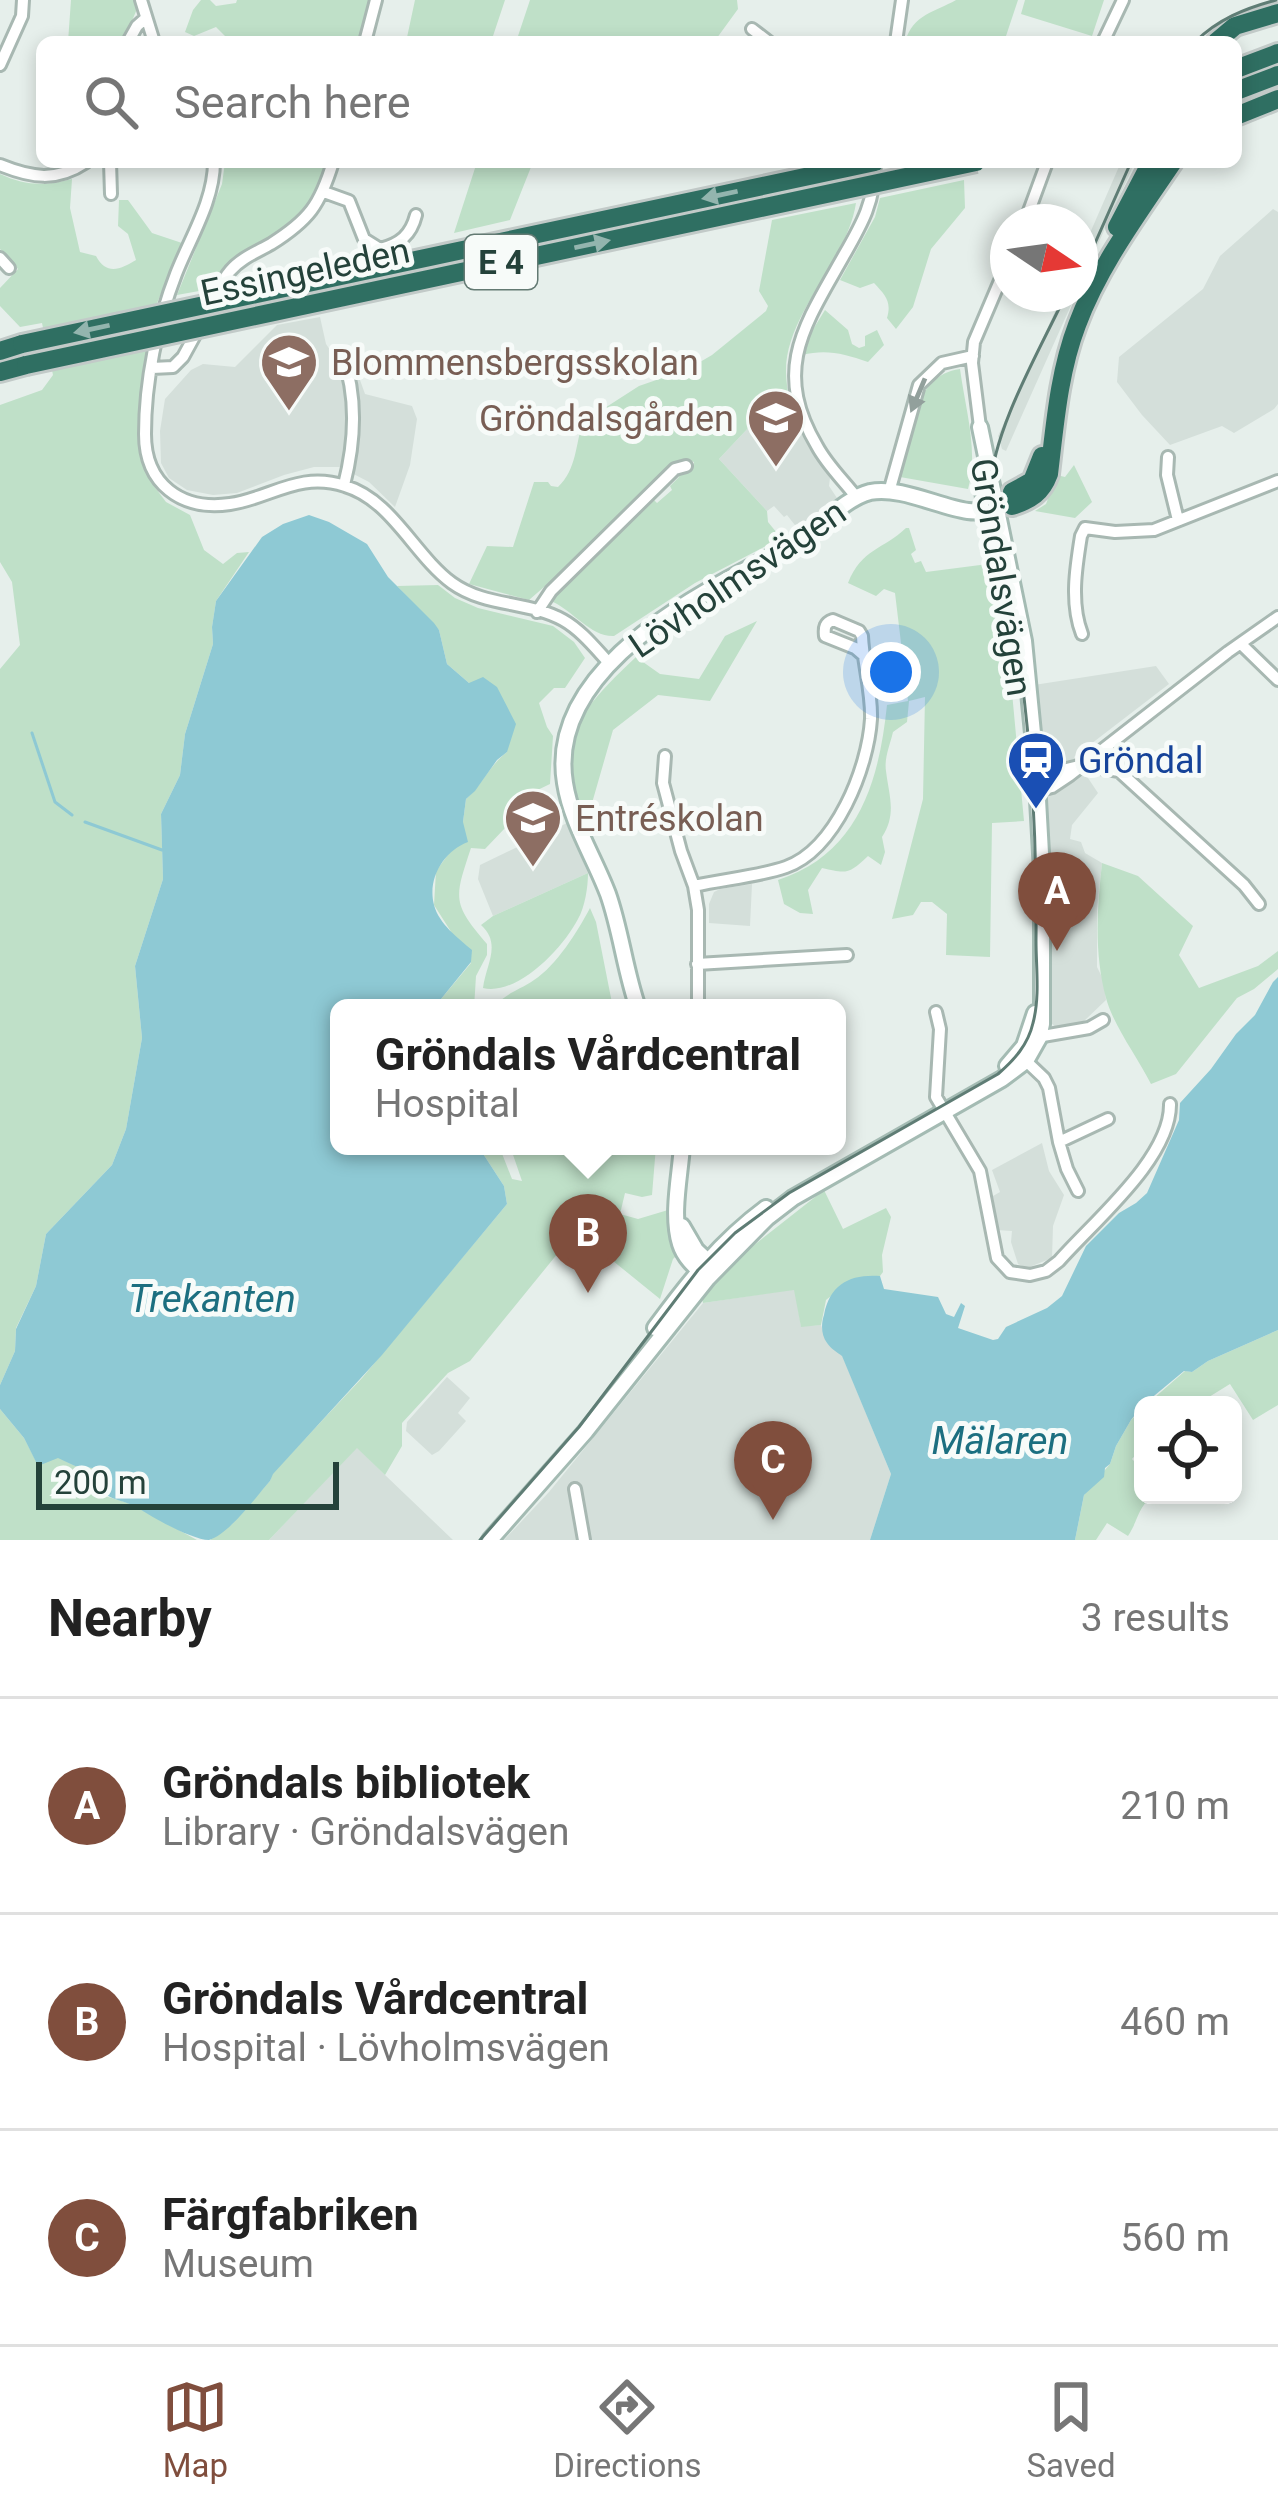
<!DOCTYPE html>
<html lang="en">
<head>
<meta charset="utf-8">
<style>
  :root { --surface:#fff; --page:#f6f6f6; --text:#222; --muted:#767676; --line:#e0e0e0; --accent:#804e3d }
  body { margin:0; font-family:Roboto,sans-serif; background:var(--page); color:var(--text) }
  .controls { position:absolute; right:36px; bottom:36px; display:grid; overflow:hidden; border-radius:18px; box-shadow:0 6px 18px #0003 }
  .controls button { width:108px; height:108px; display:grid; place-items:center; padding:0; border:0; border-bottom:3px solid var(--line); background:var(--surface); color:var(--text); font:60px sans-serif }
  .compass { position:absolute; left:990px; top:204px; width:108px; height:108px; border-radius:50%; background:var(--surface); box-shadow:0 6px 18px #0003; rotate:103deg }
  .scale { position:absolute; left:36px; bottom:30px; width:303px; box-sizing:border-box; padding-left:12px; border:6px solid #24423a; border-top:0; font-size:33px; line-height:42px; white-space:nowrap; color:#24423a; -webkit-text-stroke:9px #f7fbf9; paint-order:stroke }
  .you { position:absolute; left:891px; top:672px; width:42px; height:42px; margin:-30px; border:9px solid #fff; border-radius:50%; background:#1a73e8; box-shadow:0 0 0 18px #1a73e833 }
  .badge { display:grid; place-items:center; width:78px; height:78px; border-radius:50%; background:var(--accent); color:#fff; font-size:39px; font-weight:700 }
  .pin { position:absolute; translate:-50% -99px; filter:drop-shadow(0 3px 6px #0008) }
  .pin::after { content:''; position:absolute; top:63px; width:42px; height:36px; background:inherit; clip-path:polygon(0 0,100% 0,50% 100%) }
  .popup { position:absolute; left:330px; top:999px; width:516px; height:156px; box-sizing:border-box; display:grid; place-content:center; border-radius:18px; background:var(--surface); filter:drop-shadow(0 3px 9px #0005); font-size:39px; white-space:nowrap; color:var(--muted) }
  .popup b { font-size:45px; color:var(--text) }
  .popup::after { content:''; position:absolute; left:50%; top:100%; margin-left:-24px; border:24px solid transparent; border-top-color:var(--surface) }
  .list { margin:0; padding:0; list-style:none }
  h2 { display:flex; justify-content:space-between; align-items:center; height:156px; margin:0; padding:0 48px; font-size:51px }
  h2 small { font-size:39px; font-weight:400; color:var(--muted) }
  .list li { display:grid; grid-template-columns:78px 1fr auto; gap:36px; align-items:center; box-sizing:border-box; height:216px; padding:0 48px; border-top:3px solid var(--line) }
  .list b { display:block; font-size:45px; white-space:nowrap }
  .list p { margin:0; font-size:39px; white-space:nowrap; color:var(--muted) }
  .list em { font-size:39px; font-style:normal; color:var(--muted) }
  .icon { flex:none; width:66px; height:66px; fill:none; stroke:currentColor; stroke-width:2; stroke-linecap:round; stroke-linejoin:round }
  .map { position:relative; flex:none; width:1278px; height:1540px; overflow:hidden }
  .search { position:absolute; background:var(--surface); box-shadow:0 6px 18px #0003; left:36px; right:36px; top:36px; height:132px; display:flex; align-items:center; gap:30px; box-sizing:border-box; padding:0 42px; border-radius:18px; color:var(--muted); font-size:45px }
  .sheet { height:804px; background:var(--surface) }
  nav { display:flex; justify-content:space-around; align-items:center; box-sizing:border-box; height:168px; border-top:3px solid var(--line); background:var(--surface); font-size:33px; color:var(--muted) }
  nav a { display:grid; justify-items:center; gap:6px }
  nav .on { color:var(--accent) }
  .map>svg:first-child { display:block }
</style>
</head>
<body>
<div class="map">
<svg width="1278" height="1540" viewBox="0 0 1278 1540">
  <rect width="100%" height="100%" fill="#e6efeb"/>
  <path fill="#d4dfda" d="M 1121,162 L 1135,162 L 1080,284 L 1080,256 Z
    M 1273,209 L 1278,212 L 1278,404 L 1274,409 L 1234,433 L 1222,426 L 1170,445 L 1142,415 L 1117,382 L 1119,357 L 1203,289 L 1220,256 Z
    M 1063,294 L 1076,294 L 1006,451 L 1002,449 L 998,436 Z
    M 320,317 L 326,344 L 348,377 L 360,380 L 365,394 L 412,406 L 417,419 L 410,465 L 395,507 L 369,482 L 340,467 L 314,467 L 284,475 L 237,493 L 213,495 L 187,490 L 169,478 L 161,463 L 160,431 L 165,399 L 191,370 L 203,364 L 235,367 L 277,325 Z
    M 789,401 L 798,429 L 830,478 L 829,486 L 837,498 L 798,529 L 787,515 L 784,517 L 774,506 L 767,511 L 719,459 L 751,425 Z
    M 1156,666 L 1169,684 L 1074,757 L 1098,793 L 1072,825 L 1070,839 L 1081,842 L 1085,853 L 1102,863 L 1097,910 L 1097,967 L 1104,981 L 1106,1000 L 1082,1023 L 1057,1028 L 1046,1019 L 1034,685 Z
    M 567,823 L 588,873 L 493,916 L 478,879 L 480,865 Z
    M 752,884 L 750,926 L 709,923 L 709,904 L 714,892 L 720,889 Z
    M 1042,1143 L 1049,1171 L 1064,1195 L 1053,1226 L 1052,1258 L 1027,1268 L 1018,1264 L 1011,1242 L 1012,1231 L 997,1230 L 993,1196 L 1000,1192 L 992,1170 Z
    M 795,1289 L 801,1326 L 821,1325 L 827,1343 L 842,1355 L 891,1474 L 870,1540 L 504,1540 L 549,1492 L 703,1303 Z
    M 447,1377 L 470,1398 L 458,1413 L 466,1421 L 439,1451 L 432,1455 L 406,1431 L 407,1422 Z
    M 357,1447 L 385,1475 L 453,1540 L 269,1540 Z"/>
  <path fill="#bfe0c8" d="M 71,0 L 135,0 L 137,9 L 123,42 L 68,42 Z
    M 201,0 L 210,0 L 216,6 L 236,3 L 237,0 L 370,0 L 360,42 L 231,42 L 216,27 L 194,36 L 185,32 L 193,10 Z
    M 415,0 L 505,0 L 491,42 L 406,42 Z
    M 530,0 L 737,0 L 738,9 L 714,42 L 516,42 Z
    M 956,0 L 1018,0 L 1004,42 L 905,42 C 913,14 935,12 956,0 Z
    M 1025,0 L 1104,0 L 1092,36 L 1021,14 Z
    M 225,162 L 327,162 C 322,181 317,201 301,215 C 270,243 235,252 210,289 L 177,295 L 222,184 Z
    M 477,162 L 533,162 L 510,220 L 454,233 Z
    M 0,174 C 26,186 45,186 72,179 L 70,208 L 80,252 L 96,256 C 106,275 120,270 136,260 L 128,234 L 118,226 L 119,200 L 128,200 L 152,233 L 182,243 L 150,320 L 142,401 L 142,453 L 154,486 L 166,502 L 190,515 L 204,550 L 223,564 L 237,553 L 249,552 L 216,601 L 212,627 L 213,644 L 185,734 L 180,775 L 161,814 L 163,879 L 135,966 L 142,1038 L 126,1129 L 112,1165 L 46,1234 L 36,1286 L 16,1328 L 15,1351 L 0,1385 L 0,669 L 20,645 L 12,582 L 0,562 L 0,405 L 42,390 L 53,375 L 42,323 L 20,327 L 0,306 L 0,288 L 18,269 L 0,249 Z
    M 964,180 L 965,208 L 931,249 L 913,307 L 896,329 L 887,318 C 892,301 885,295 874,283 L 860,288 L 840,280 L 875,217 L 880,198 Z
    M 856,203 C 847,262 785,314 786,372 C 786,381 788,391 789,401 L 751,425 L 719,459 L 767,511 L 768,522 L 781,538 L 695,583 L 614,636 C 591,637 573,611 553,602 L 554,592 L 651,497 L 657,503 L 672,490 L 670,486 L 679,477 L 679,473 L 692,470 L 694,462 L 688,460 L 679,463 L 604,535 L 529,600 L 469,584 L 487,546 L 513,547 L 534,482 L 548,482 L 551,486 L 558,487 C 577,469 575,445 583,422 L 639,386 L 688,369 L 712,355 L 766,311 L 768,306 L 759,291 L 772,220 Z
    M 825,310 L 848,330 L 852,344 L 859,348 L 865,346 L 865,336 L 877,330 L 884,345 L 868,362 C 844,354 827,349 802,355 L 812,331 Z
    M 960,369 C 965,407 979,453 968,489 L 900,477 C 909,439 912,375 960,369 Z
    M 1074,465 L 1092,502 L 1075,518 L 1035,511 L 1046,504 L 1057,475 L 1065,477 Z
    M 906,528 L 909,528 L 916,550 L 911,554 L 915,563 L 921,561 L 926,572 L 988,564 L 1006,628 L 1024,821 L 992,823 L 990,957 L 946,955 L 947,914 L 932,902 L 921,902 L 913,915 L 892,919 L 923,799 L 925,697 L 909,701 L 907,722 L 893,732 C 890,745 884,758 886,771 C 889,796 897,814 882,837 L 885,852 L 881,865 L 868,856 C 849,874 847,874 822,868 L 808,890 L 813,914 L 800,913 L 784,904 L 778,880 C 858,854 879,782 887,705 L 908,701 L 895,593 L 884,589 L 876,596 L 848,583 C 862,548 883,550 906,528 Z
    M 438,585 L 455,598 L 478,608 L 553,626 L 574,642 L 585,658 L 565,688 L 554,688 L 539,703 L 547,727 L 553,736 L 550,784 L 523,797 L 506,827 L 485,849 L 471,848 C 454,899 452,903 487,944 L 487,955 L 476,976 L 474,1008 L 446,1008 L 441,999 L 471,963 L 434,905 L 436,871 L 453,848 L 463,822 L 466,799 C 482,785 490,765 507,752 L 469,683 L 447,664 L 439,630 L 397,586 Z
    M 757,621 L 710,701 L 658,695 L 613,730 L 586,824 C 550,742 578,712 636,657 L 660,674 L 699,679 L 725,636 Z
    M 1102,863 L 1138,876 L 1193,926 L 1179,955 L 1199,988 L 1258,966 L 1278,951 L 1278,969 L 1254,989 L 1237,998 L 1176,1074 L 1151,1084 C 1138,1058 1113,1025 1106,998 C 1094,953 1097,909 1102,863 Z
    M 588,873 C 588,887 585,907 578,919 C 563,948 518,996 483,988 C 486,964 502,944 481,925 L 493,916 Z
    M 590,908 L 596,922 L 613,1008 L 493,1008 C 507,992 518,991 534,980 C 556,966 578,931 590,908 Z
    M 478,1146 L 499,1146 L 512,1179 L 522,1181 L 510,1146 L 656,1146 L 652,1195 L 642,1197 L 625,1193 L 620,1214 L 638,1219 L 668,1210 L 670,1244 L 677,1255 L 673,1259 L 660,1299 L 576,1231 L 470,1361 L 448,1373 L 402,1423 L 402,1446 L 385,1475 L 357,1448 L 269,1540 L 210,1540 L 231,1525 L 270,1481 L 272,1474 L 362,1378 L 507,1204 L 504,1186 Z
    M 824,1190 L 843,1229 L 886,1208 L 891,1217 L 882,1255 L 883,1272 L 880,1276 C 858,1275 844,1286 826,1300 L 821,1325 L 801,1327 L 794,1290 L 703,1303 L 702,1298 L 735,1260 Z
    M 1278,1330 L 1278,1405 L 1253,1420 L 1230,1384 L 1196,1405 L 1146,1405 L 1185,1371 L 1192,1372 L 1208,1361 Z
    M 1143,1408 L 1143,1447 L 1132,1459 L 1143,1470 L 1143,1495 L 1152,1495 C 1136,1512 1139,1519 1128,1536 L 1107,1523 L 1096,1540 L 1075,1540 L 1084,1495 L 1110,1464 L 1116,1446 L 1131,1420 Z
    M 0,1409 L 24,1438 L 38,1465 L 58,1457 L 75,1466 L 93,1468 L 105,1496 L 131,1504 L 197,1540 L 0,1540 Z"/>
  <path fill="#8ec9d4" d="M 309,515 L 329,522 L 367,544 L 388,577 L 434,623 L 439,630 L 447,664 L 469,683 L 483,677 L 497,687 L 516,724 L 507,752 L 497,760 L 475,791 L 466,799 L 463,822 L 468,842 C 444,851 427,878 434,905 C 439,924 458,938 472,950 L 471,962 L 441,999 L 446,1008 L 339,1008 L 339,1146 L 478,1146 L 504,1186 L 507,1204 L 382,1355 L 273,1474 L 270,1481 C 256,1497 228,1535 209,1540 C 193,1540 153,1518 140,1509 C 126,1500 109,1501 98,1488 L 99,1477 L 92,1468 L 75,1466 L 58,1458 L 38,1466 L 24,1438 L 0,1409 L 0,1385 L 15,1351 L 16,1329 L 36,1286 L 46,1234 L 112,1165 L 126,1129 L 142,1038 L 135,966 L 163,879 L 161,814 L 180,775 L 185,734 L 213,644 L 212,627 L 216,601 L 262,537 L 283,524 Z
    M 1278,977 L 1278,1330 L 1208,1361 L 1192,1372 L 1184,1371 L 1143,1405 L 1131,1420 L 1116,1446 L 1110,1464 L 1105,1468 L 1104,1477 L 1084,1495 L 1075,1540 L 870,1540 L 891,1474 L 842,1356 C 837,1352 831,1349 827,1343 C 821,1335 821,1324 824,1315 C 830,1284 850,1274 880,1276 L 884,1289 L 938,1297 L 946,1314 L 954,1317 L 961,1303 L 965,1306 L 958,1328 L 993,1340 L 998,1339 L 1006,1327 L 1047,1308 L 1062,1296 L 1086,1246 L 1119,1213 L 1136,1203 L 1147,1193 L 1179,1120 L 1180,1103 L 1211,1069 L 1236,1034 L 1255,1015 L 1273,982 Z"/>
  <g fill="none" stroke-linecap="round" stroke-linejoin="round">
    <path stroke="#8ec9d4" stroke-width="3" d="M 32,733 L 55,802 L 72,815
      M 85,822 L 162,850"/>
    <g stroke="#a8b8b2" stroke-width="16">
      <path id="street" d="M 141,0 L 154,42
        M 752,29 L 769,42
        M 128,42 L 137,26 L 146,18
        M 365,42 L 376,0
        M 896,42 L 902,0
        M 1103,42 L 1123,0
        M 0,65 L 22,16 L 23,0
        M 110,162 L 111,194
        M 214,162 C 214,201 190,238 176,274 C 157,323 145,381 145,434 C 145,484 181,511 230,504 C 271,498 299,471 345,486 C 392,500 414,555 452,583 C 485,607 529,601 563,620 C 581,630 596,649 610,664
        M 0,165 C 32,178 56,182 86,162
        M 324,192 L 349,201 L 364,239 L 380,249 C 400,244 411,235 416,215
        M 1025,222 L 1047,162
        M 0,258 L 9,268
        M 211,305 C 217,294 222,280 230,271 C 241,258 257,252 271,244 C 309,220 320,205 333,162
        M 342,354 C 358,397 355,442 344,485
        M 152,368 L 173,367 L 183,357 L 200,326
        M 980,427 L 972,363 L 974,342 L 1008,262
        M 1168,457 L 1167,475 L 1178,520
        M 889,492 L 919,385 L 942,363 L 973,356
        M 857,498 C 844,481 827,465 817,446 C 772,370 804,326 843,257 C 862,224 875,202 875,162
        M 537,612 L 551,591 L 675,469 L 686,466
        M 1082,634 C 1070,603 1076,567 1081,536 L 1085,528 L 1115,532 L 1154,530 L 1278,481
        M 1241,644 L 1278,680
        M 665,756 L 663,783 L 681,851 L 694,886 L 698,910 L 698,1008
        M 1030,778 L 1083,765 L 1119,771 L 1244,885 L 1259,904
        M 1033,792 L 1052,787 L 1070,775 L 1228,652 L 1278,617
        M 694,886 C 724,879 757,877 786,867 C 836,849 868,768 871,719 C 872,691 863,663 862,636 L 859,631 L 833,620 C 825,623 824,627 825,636 L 855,648 L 862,654
        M 697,964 L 847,955
        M 936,1012 L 940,1029 L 936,1097 L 980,1171 L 997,1258 L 1010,1272 L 1030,1275 L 1046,1271 L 1059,1261 C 1093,1222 1171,1158 1170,1104
        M 1037,1037 L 1089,1028 L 1103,1020
        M 1024,1059 L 1044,1078 L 1049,1088 L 1059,1142 L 1067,1169 L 1078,1191
        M 1059,1142 L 1108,1119
        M 575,1489 L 584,1540"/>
    </g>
    <g stroke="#a4bbb3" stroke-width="20">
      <path id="secondary" d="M 982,478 L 984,499 L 995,544
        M 638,1008 C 625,971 621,931 608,894 C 594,857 571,822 565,783 C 548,681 670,609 747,569 C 766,559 785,550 802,538 C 823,524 846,498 870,492 C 900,486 939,507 968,511 C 976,512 986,511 995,509
        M 1007,1066 L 1024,1046 L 1035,1013
        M 682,1146 C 680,1176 671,1215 680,1244 C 684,1257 694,1266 704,1275
        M 682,1226 L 696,1250 L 712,1265
        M 655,1328 C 688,1283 720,1242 766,1208
        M 490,1540 L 586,1431 L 708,1278 L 767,1218 L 793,1198 L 1002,1079 L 1026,1061 L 1039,1038 L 1042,1024 L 1042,871 L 1036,764 L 1024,641 L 980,427"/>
    </g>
    <g stroke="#c2cac8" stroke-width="24">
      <path id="highway" d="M 1216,42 L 1235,26 L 1278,13
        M 1236,69 L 1278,53
        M 1236,91 L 1278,75
        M 1236,116 L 1278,99
        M 1117,227 L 1151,162
        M 0,351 L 22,344
        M 0,372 L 26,365
        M 1012,492 L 1032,481 L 1042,456
        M 1012,506 C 1031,500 1042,493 1049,474 C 1055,424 1059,372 1077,325 C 1099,266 1138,214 1173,162"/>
    </g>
    <use href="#street" stroke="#fff" stroke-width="10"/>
    <use href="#secondary" stroke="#fff" stroke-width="14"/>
    <use href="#highway" stroke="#2f6f62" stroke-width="18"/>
    <path stroke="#5f7d75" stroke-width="3" d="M 1195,42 C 1218,19 1246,8 1276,0
      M 1080,277 L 1131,162
      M 480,1540 L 579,1427 L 698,1270 L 735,1233 L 789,1193 L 998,1074 C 1014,1060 1028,1045 1033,1023 C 1040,997 1036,967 1036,941 C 1037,841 1032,739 1016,641 C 1008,591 987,539 990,488 C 994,427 1040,350 1066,294"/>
    <g stroke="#c2cac8" stroke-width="24" stroke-linecap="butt">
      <path id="highway-bridge" d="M 22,344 L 875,162
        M 26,365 L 976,162"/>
    </g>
    <use href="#highway-bridge" stroke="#2f6f62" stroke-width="18"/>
  </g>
  <defs><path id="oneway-solid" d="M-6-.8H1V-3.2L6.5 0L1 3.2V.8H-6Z" transform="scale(3)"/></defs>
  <g fill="#93b5ae">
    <use href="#oneway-solid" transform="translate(720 195) rotate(168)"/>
    <use href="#oneway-solid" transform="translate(592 244) rotate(-12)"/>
    <use href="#oneway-solid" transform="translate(92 329) rotate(168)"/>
  </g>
  <use fill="#92a09c" href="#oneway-solid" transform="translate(918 395) rotate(113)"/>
  <defs>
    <g id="school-pin" transform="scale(3)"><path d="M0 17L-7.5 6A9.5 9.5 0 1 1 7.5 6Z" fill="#8d6e63" stroke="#f7fbf9"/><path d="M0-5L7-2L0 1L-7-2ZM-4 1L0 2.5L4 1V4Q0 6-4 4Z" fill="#fff"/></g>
    <g id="station-pin" transform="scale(3)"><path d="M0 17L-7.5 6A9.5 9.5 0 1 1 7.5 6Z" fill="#1a4fb4" stroke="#f7fbf9"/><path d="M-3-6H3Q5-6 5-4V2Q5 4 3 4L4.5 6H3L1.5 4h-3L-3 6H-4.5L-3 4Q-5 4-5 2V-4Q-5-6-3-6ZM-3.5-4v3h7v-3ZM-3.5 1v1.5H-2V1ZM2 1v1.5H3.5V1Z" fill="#fff"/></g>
  </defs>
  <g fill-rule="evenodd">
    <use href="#school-pin" x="289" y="362"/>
    <use href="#school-pin" x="776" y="418"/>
    <use href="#station-pin" x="1036" y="760"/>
    <use href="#school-pin" x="533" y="818"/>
  </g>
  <g text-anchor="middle" stroke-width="10" stroke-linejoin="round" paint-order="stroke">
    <rect fill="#f7fbf9" stroke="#637a73" stroke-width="3" x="465" y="235" width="72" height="54" rx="9"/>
    <g font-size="33" font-weight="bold" fill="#24423a">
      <text x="501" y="274">E 4</text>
    </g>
    <g font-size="36" fill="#24423a" stroke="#f7fbf9">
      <text transform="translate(305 271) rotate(-12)" y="13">Essingeleden</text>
      <text transform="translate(1002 577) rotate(81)" y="13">Gröndalsvägen</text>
      <text transform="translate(737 578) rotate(-34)" y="13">Lövholmsvägen</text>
    </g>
    <g font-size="36" fill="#785e54" stroke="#f7fbf9" text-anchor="start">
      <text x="331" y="375">Blommensbergsskolan</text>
      <text x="734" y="431" text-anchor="end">Gröndalsgården</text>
      <text x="575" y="831">Entréskolan</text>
    </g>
    <g font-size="36" fill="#164399" stroke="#f7fbf9" text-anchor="start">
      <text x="1078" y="773">Gröndal</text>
    </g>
    <g font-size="39" font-style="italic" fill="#1c6f80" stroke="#f7fbf9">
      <text x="212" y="1312">Trekanten</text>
      <text x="1000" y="1454">Mälaren</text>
    </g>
  </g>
</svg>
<div class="controls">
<button><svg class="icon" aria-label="locate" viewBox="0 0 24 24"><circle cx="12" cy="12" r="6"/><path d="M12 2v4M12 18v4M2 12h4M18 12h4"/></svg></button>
</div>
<svg class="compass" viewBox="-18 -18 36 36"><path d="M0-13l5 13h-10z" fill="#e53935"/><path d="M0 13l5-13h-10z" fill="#767676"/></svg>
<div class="scale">200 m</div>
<div class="you"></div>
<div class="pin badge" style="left:1057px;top:951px">A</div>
<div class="pin badge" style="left:588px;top:1293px">B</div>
<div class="popup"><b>Gröndals Vårdcentral</b>Hospital</div>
<div class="pin badge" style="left:773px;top:1520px">C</div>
<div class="search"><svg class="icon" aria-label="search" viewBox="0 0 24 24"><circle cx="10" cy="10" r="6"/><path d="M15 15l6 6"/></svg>Search here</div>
</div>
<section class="sheet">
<h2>Nearby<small>3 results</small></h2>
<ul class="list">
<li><span class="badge">A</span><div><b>Gröndals bibliotek</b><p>Library · Gröndalsvägen</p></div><em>210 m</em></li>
<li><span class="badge">B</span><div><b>Gröndals Vårdcentral</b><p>Hospital · Lövholmsvägen</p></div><em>460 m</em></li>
<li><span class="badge">C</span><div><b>Färgfabriken</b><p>Museum</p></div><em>560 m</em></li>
</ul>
</section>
<nav>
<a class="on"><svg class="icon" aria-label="map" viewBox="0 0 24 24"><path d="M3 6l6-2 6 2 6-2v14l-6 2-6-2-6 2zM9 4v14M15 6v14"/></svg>Map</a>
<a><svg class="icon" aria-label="directions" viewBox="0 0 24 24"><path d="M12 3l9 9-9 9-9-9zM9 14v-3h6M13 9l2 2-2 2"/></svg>Directions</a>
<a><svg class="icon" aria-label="saved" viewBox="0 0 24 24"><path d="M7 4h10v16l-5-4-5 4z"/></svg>Saved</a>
</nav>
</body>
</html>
